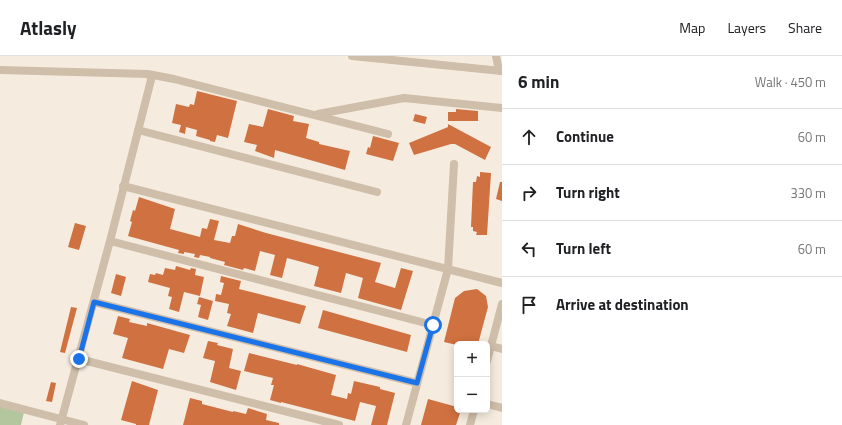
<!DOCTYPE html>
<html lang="en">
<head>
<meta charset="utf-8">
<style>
  :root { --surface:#fff; --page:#f2f2f2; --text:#202124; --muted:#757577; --line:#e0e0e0 }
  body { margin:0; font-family:"Titillium Web",sans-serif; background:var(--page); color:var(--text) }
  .controls { position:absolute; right:12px; bottom:12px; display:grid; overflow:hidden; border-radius:6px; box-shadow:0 2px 10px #0003 }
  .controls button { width:36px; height:36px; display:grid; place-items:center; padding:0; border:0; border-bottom:1px solid var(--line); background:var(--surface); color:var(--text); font:20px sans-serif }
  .stop { position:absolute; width:12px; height:12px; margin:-9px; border:3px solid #1a73e8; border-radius:50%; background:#fff }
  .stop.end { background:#1a73e8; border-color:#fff; box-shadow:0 1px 4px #0008 }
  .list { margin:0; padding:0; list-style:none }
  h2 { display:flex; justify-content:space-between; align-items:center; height:52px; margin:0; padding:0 16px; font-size:17px }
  h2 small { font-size:13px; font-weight:400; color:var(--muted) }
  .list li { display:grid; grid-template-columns:26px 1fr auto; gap:12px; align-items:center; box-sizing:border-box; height:56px; padding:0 16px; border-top:1px solid var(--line) }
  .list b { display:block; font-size:15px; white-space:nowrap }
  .list em { font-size:13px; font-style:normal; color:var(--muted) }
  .icon { flex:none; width:22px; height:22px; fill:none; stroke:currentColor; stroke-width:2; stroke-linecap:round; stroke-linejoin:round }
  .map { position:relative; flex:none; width:502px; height:369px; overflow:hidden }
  header { display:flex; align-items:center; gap:24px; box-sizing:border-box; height:56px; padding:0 20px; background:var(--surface); border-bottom:1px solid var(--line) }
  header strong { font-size:19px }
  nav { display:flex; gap:22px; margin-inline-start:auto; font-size:14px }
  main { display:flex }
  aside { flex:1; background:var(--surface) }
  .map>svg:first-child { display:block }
</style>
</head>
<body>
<header>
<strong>Atlasly</strong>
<nav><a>Map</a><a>Layers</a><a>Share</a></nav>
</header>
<main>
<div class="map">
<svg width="502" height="369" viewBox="0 0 502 369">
  <rect width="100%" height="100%" fill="#f5ecdf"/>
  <path fill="#b4c69d" d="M 0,350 L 24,356 L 21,369 L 0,369 Z"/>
  <path fill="#d07141" d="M 197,35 L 237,45 L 228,82 L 217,79 L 215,86 L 210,85 L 210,84 L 196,80 L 197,74 L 186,71 L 185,78 L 179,76 L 181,69 L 172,67 L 176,48 L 189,51 L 190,48 L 194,49 Z
    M 268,53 L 294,60 L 293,65 L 309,68 L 306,82 L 319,86 L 319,88 L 350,95 L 345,114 L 275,94 L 274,102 L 255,95 L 257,89 L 244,86 L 249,68 L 263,71 Z
    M 456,53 L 478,55 L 478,65 L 448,65 L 448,56 L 456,56 Z
    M 415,58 L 427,61 L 425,68 L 413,65 Z
    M 448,68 L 491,91 L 485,104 L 455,88 L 451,88 L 414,99 L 409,87 L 448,71 Z
    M 373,80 L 399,87 L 393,105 L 366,98 L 368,91 L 370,92 Z
    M 480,116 L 491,117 L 487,179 L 476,179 L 477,176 L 473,175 L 473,171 L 471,171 L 473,126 L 476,126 L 477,120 L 480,121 Z
    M 500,126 L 502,126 L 502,145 L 496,143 Z
    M 139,141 L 175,153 L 170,173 L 200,181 L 202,172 L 207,173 L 210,163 L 219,165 L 214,184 L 230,187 L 232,180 L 235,180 L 238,168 L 266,177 L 381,207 L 375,226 L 395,232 L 401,212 L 413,215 L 401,254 L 358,242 L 363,222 L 346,217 L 341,237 L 314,230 L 319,211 L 302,206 L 287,202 L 282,222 L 270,219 L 275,199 L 260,195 L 255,215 L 244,212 L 243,214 L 224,209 L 225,206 L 210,202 L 210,201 L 200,199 L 199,202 L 194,201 L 195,198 L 184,196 L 184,198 L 178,197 L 179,194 L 128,180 L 132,166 L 130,165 L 133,154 L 135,155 Z
    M 75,167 L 86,170 L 79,194 L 68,191 Z
    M 176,210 L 190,214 L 191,212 L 196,213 L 195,219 L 204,221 L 200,240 L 184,236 L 179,256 L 169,253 L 172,241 L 168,240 L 170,232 L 148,226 L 150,218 L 155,219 L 156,217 L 163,219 L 165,212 L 175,214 Z
    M 116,218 L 126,221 L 121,240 L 111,237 Z
    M 221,220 L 241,225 L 239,233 L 306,250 L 300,268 L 258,257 L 253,277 L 227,270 L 231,258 L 227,257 L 229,248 L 215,245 L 216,238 L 221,239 L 224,227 L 220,226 Z
    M 477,233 L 486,240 L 488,251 L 478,288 L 457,288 L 457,289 L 444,286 L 455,242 L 464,235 Z
    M 199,241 L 213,245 L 208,264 L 198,261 L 201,249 L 197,248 Z
    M 71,251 L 77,252 L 65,297 L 60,296 Z
    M 323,254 L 411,279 L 407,296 L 318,272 Z
    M 118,260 L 130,263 L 129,266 L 147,270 L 147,267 L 190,279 L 184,297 L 169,293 L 163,313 L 122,302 L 128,282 L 113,278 Z
    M 208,285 L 218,287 L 217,289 L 233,293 L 229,312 L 241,315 L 236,334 L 210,326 L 215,305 L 203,302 Z
    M 249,297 L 297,309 L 297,308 L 336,319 L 331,339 L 347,343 L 348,337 L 351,338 L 354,325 L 380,331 L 380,333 L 395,337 L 387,369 L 371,369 L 376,350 L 360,346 L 355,365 L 281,346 L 281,347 L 270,344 L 274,329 L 271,329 L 273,322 L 244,315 Z
    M 132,325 L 158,334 L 149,369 L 136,369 L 136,368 L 121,364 Z
    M 51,326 L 56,327 L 52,346 L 46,345 Z
    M 190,342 L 202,345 L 202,348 L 233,356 L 233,355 L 246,358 L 248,352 L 267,358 L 266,364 L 279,367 L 279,369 L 183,369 Z
    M 428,343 L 457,351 L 457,354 L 461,354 L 456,369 L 421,369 Z"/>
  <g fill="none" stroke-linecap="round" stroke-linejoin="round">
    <path stroke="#cfbea9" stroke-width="8" d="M 352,0 L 502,15
      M 496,0 L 499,15
      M 0,14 L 148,18 L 174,23 L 388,78
      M 318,58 L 404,42 L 502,52
      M 138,74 L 377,136
      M 123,130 L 502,227
      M 110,185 L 433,269
      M 94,246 L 417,327
      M 491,290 L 502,293
      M 79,303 L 339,369
      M 487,305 L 502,248
      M 0,347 L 84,369
      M 487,348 L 502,352
      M 60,369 L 110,185 L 151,24 L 150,19
      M 406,369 L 448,213 L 454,108
      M 470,369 L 474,354"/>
  </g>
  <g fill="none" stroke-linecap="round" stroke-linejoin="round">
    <path stroke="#1a73e8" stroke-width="5" d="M 79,303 L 94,246 L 417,327 L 433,269"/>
  </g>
</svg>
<div class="controls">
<button>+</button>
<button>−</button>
</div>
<div class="stop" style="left:433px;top:269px"></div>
<div class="stop end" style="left:79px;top:303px"></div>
</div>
<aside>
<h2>6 min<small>Walk · 450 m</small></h2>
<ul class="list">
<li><svg class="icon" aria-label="ahead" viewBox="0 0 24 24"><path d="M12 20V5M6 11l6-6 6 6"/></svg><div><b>Continue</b></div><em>60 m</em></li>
<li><svg class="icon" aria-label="right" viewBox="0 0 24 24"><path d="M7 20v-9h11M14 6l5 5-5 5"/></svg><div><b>Turn right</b></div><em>330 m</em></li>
<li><svg class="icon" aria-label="left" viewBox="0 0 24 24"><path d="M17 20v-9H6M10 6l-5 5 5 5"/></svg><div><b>Turn left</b></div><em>60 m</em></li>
<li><svg class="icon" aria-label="arrive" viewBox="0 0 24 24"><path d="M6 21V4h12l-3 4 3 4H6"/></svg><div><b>Arrive at destination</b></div></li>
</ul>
</aside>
</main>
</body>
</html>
